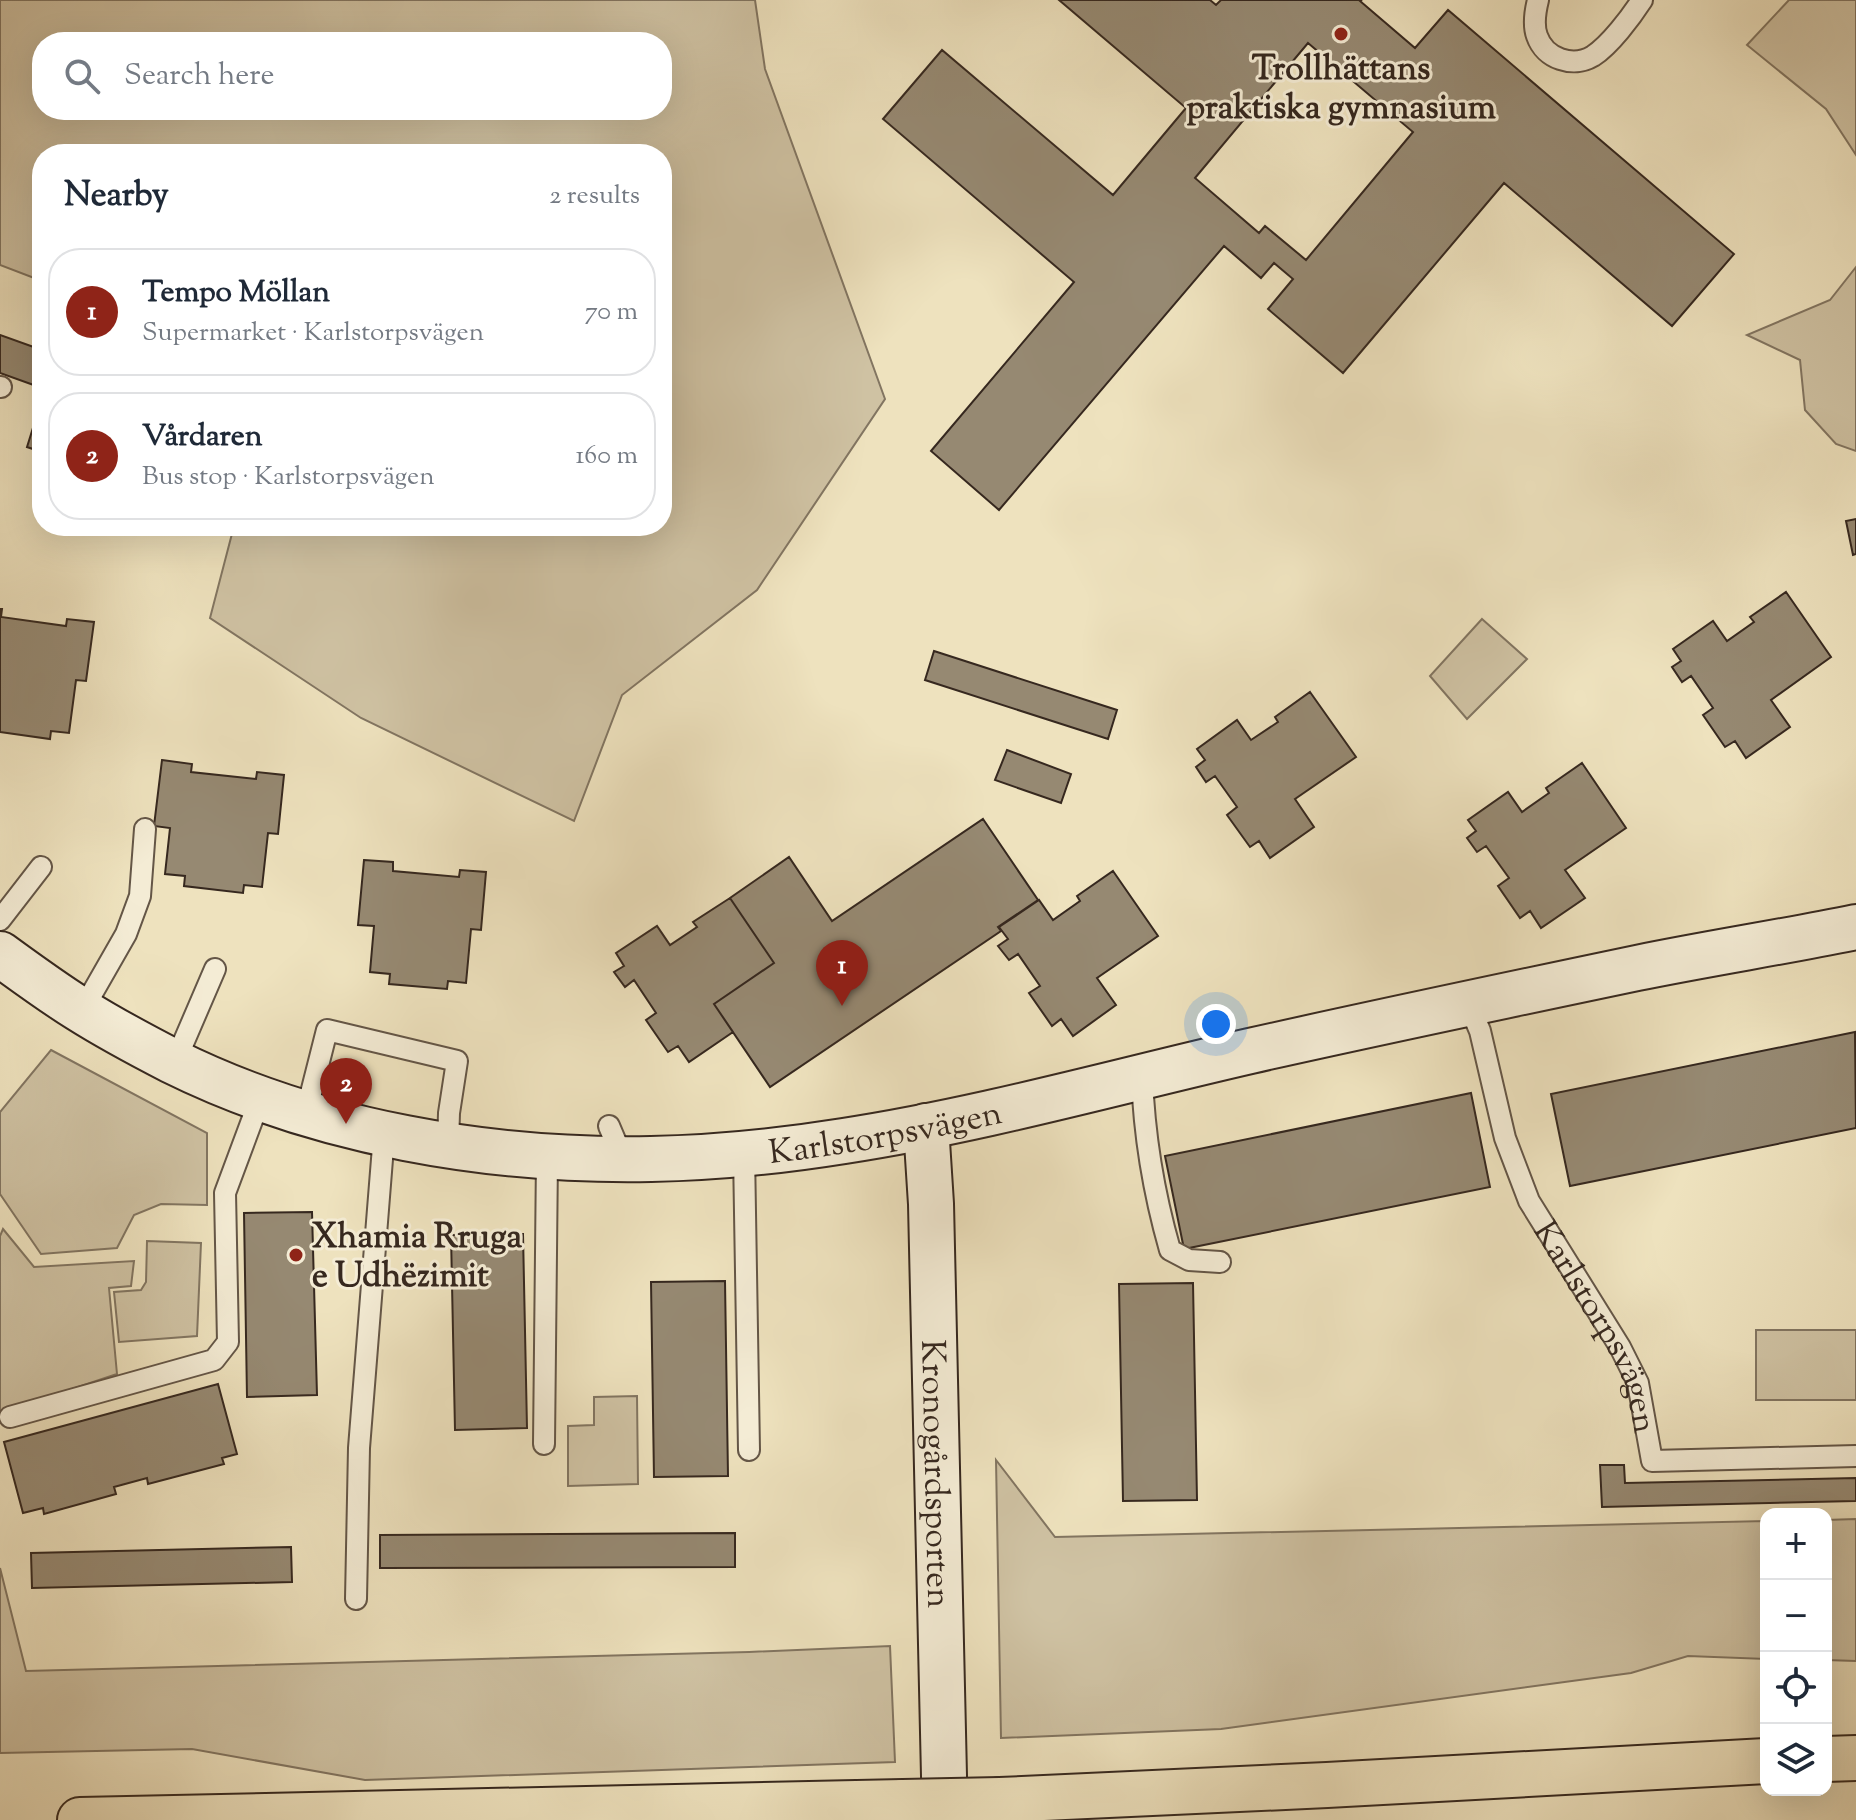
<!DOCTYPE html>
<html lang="en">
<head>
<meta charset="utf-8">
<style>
  :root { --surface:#fff; --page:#f2f2f3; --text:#1f2937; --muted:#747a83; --line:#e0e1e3; --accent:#8f2418 }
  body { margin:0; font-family:"Sorts Mill Goudy",serif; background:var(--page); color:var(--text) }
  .controls { position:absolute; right:24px; bottom:24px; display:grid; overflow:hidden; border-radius:16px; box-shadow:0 8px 32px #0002 }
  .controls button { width:72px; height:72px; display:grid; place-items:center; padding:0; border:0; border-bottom:2px solid var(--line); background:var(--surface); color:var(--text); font:40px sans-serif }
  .you { position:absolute; left:1216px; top:1024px; width:28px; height:28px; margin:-20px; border:6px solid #fff; border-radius:50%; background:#1a73e8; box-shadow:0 0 0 12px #1a73e833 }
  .badge { display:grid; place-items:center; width:52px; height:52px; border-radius:50%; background:var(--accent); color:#fff; font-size:26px; font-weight:700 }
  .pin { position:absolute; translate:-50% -66px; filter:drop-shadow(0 2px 4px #0008) }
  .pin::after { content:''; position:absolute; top:42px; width:28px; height:24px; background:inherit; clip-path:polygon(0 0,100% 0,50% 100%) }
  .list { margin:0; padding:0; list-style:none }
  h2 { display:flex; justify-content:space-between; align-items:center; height:104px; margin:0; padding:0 32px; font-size:34px }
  h2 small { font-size:26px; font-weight:400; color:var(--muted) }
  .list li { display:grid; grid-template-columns:52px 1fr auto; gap:24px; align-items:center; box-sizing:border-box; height:128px; margin:0 16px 16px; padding:0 16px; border:2px solid var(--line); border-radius:32px }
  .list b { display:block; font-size:30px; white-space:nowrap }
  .list p { margin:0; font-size:26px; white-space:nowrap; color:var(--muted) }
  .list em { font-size:26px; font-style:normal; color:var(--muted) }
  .icon { flex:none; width:44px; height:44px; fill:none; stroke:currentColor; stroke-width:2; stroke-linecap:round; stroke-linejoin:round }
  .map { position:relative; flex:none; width:1856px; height:1820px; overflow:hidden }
  .search { position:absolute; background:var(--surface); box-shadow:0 8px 32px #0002; left:32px; top:32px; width:640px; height:88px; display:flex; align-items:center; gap:20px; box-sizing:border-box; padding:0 28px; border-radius:32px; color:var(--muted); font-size:30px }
  .panel { position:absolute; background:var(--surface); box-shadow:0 8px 32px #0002; left:32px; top:144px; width:640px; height:392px; border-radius:32px }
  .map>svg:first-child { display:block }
</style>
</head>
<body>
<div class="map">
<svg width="1856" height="1820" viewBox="0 0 1856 1820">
  <rect width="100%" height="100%" fill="#eee2be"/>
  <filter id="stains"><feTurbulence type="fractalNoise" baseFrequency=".0025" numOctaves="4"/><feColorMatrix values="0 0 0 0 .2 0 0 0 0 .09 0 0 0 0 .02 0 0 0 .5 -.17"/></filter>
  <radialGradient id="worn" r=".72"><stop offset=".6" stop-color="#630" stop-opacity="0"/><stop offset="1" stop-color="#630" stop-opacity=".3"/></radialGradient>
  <path fill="#cfc2a3" stroke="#827561" stroke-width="2" fill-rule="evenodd" d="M 0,0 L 755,0 L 765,69 L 885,399 L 757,590 L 622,695 L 574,821 L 361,718 L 210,618 L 234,526 L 662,526 L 662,154 L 42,154 L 42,281 L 0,265 ZM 42,42 L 662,42 L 662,110 L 42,110 Z
    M 1789,0 L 1856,0 L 1856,155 L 1826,109 L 1747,45 Z
    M 1856,267 L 1856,451 L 1836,444 L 1805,410 L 1800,360 L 1747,335 L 1830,300 Z
    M 1482,619 L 1527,659 L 1467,719 L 1430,676 Z
    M 51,1050 L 207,1133 L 207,1205 L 161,1204 L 134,1215 L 117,1248 L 41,1254 L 0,1194 L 0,1112 Z
    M 3,1229 L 34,1267 L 134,1261 L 131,1286 L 109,1288 L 117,1374 L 0,1413 L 0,1236 Z
    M 147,1241 L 201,1243 L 197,1336 L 119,1342 L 114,1292 L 141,1290 L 146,1282 Z
    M 1756,1330 L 1856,1330 L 1856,1400 L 1756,1400 Z
    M 637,1396 L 638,1484 L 568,1486 L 568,1426 L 594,1425 L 594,1397 Z
    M 996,1460 L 1055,1537 L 1766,1521 L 1766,1659 L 1688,1656 L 1631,1673 L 1221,1729 L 1001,1738 Z
    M 1856,1519 L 1856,1661 L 1826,1660 L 1826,1520 Z
    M 0,1568 L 26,1671 L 749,1652 L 890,1646 L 895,1762 L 365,1780 L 192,1749 L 0,1753 Z"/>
  <path fill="#968972" stroke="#36281f" stroke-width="2" fill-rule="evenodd" d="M 1059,0 L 1210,0 L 1216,5 L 1221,0 L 1362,0 L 1360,1 L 1415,48 L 1448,10 L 1734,254 L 1672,326 L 1504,183 L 1343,373 L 1268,309 L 1293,279 L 1274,263 L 1261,278 L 1224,246 L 999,510 L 931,451 L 1074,282 L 883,119 L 942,50 L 1113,195 L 1186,108 ZM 1308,43 L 1413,132 L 1306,260 L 1265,226 L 1259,233 L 1195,178 Z
    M 0,335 L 42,350 L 42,388 L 0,373 Z
    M 37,415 L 42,416 L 42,452 L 27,447 Z
    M 1856,519 L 1856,554 L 1853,555 L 1846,521 Z
    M 1786,592 L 1831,657 L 1771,700 L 1790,727 L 1746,758 L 1735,741 L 1725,747 L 1703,715 L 1713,708 L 1691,676 L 1682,682 L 1672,667 L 1681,661 L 1673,649 L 1713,621 L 1727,641 L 1754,622 L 1750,617 Z
    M 0,609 L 2,609 L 1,617 L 66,626 L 67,619 L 94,622 L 86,681 L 76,680 L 69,733 L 51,731 L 50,739 L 0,732 Z
    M 934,651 L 1117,710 L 1108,739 L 925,680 Z
    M 1310,692 L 1356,757 L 1295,799 L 1314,827 L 1270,858 L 1259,841 L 1250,847 L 1227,815 L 1237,807 L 1215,776 L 1206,782 L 1196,767 L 1205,760 L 1197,749 L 1237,720 L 1251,740 L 1278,722 L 1275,717 Z
    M 1007,750 L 1071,774 L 1061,803 L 995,780 Z
    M 162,760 L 192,764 L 191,772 L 256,779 L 257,772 L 284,775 L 278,834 L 268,833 L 262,887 L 244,885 L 243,893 L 184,886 L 185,876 L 165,874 L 170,828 L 154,826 Z
    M 1582,763 L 1626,828 L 1565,870 L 1585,898 L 1541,928 L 1530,911 L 1520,918 L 1498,886 L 1509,878 L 1486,846 L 1477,852 L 1467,838 L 1476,831 L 1468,820 L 1508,792 L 1522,812 L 1549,793 L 1546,788 Z
    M 983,819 L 1038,900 L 998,927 L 1001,931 L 770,1087 L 714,1004 L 774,963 L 730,898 L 789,857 L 832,921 Z
    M 364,860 L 393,862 L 393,871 L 459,877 L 460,870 L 486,872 L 481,930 L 471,929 L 466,983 L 448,981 L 447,989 L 389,984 L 390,974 L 370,972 L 374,926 L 358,925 Z
    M 1113,871 L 1158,936 L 1097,978 L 1116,1005 L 1073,1036 L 1061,1019 L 1052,1026 L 1029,993 L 1040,986 L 1018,954 L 1009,960 L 998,946 L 1008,939 L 999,927 L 1039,900 L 1053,920 L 1080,901 L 1077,896 Z
    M 730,898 L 774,963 L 714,1004 L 733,1032 L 689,1062 L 678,1046 L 668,1052 L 646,1020 L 656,1013 L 634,980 L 625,987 L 614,972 L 624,966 L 616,953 L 657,926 L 670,945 L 697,927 L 693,922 Z
    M 1855,1032 L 1856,1128 L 1570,1186 L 1551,1094 Z
    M 1471,1093 L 1490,1187 L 1184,1249 L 1165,1156 Z
    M 312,1212 L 317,1395 L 247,1397 L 244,1213 Z
    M 523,1234 L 527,1428 L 455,1430 L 451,1235 Z
    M 725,1281 L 728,1476 L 654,1477 L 651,1282 Z
    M 1193,1283 L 1197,1500 L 1123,1501 L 1119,1284 Z
    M 218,1384 L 237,1454 L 222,1458 L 224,1464 L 148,1484 L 147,1478 L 114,1487 L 116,1494 L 44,1514 L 43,1508 L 23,1513 L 4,1442 Z
    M 1600,1465 L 1624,1465 L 1625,1483 L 1856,1478 L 1856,1501 L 1602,1507 Z
    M 735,1533 L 735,1567 L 380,1568 L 380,1535 Z
    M 291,1547 L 292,1582 L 32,1588 L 31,1553 Z"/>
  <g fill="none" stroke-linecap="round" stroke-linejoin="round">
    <g stroke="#645647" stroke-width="24">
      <g id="lane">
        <path d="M 1538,0 C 1535,12 1533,25 1537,36 C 1545,59 1573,68 1593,56 C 1610,45 1631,17 1642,0"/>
        <path d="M 0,387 L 1,387"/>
        <path d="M 0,920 L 41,867"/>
        <path id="s1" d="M 1469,1005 L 1480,1031 L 1505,1138 L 1529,1201 L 1620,1347 L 1638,1383 L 1652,1461 L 1856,1456"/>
        <path d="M 82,1011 L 126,934 L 140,896 L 145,829"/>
        <path d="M 175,1062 L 215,969"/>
        <path d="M 1142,1076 C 1144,1134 1154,1194 1170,1250 L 1189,1260 L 1220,1262"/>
        <path d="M 306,1113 L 327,1030 L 457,1061 L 449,1113 L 448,1145"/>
        <path d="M 609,1126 L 623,1159"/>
        <path d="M 744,1153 L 749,1450"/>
        <path d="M 10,1417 L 214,1360 L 228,1342 L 225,1193 L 260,1099"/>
        <path d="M 544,1444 L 547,1157"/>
        <path d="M 356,1599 L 359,1448 L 384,1134"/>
      </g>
    </g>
    <g stroke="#36281f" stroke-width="48">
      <g id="secondary">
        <path id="s2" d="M 0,954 C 26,973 52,992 79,1009 C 109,1028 141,1045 172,1061 C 317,1133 491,1162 651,1159 C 715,1158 781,1151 844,1141 C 981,1120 1115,1082 1250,1051 C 1379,1022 1508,995 1637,968 C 1710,953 1783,942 1856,927"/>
        <path id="s3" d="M 926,1126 L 931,1204 L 945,1820"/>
      </g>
    </g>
    <g stroke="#36281f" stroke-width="48">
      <path id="highway" d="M 1826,1759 L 1856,1758
        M 1000,1800 L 1327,1785 L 1766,1761
        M 80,1820 L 903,1802"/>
    </g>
    <use href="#lane" stroke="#f4ecd5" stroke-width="20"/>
    <use href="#secondary" stroke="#f4ecd5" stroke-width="44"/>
    <use href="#highway" stroke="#eee2be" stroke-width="44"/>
    <g stroke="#36281f" stroke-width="48" stroke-linecap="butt">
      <path id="highway-bridge" d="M 903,1802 L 1000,1800"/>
    </g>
    <use href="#highway-bridge" stroke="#eee2be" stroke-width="44"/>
  </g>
  <g fill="#8f2418" stroke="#f4ecd5" stroke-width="3">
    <circle cx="1341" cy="34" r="8"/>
    <circle cx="296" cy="1255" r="8"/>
  </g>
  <g text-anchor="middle" stroke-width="6" stroke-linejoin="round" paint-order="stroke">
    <g font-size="34" font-weight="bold" fill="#36281f" stroke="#f4ecd5">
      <text x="1341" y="79">Trollhättans<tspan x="1341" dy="39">praktiska gymnasium</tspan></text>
      <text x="312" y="1247" text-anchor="start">Xhamia Rruga<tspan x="312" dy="39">e Udhëzimit</tspan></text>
    </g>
    <g font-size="34" fill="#36281f" stroke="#f4ecd5">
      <text dy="12" stroke="none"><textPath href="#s2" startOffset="932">Karlstorpsvägen</textPath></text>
      <text dy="12" stroke="none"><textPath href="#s1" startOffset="350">Karlstorpsvägen</textPath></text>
      <text dy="12" stroke="none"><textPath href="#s3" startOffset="348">Kronogårdsporten</textPath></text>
    </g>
  </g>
  <rect width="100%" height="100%" filter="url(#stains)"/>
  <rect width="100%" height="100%" fill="url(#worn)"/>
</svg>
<div class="controls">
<button>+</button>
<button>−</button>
<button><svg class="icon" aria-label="locate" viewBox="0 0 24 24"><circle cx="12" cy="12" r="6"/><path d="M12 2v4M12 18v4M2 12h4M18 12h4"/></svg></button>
<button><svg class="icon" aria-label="layers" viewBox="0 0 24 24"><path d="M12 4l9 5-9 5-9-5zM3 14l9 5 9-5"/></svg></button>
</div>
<div class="you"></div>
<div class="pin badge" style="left:842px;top:1006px">1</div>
<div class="pin badge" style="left:346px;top:1124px">2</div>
<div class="search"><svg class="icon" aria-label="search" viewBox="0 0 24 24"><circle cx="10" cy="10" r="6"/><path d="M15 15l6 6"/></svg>Search here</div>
<section class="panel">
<h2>Nearby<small>2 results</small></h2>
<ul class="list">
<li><span class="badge">1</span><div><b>Tempo Möllan</b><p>Supermarket · Karlstorpsvägen</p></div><em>70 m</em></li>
<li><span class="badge">2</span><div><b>Vårdaren</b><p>Bus stop · Karlstorpsvägen</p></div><em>160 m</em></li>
</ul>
</section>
</div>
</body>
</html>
